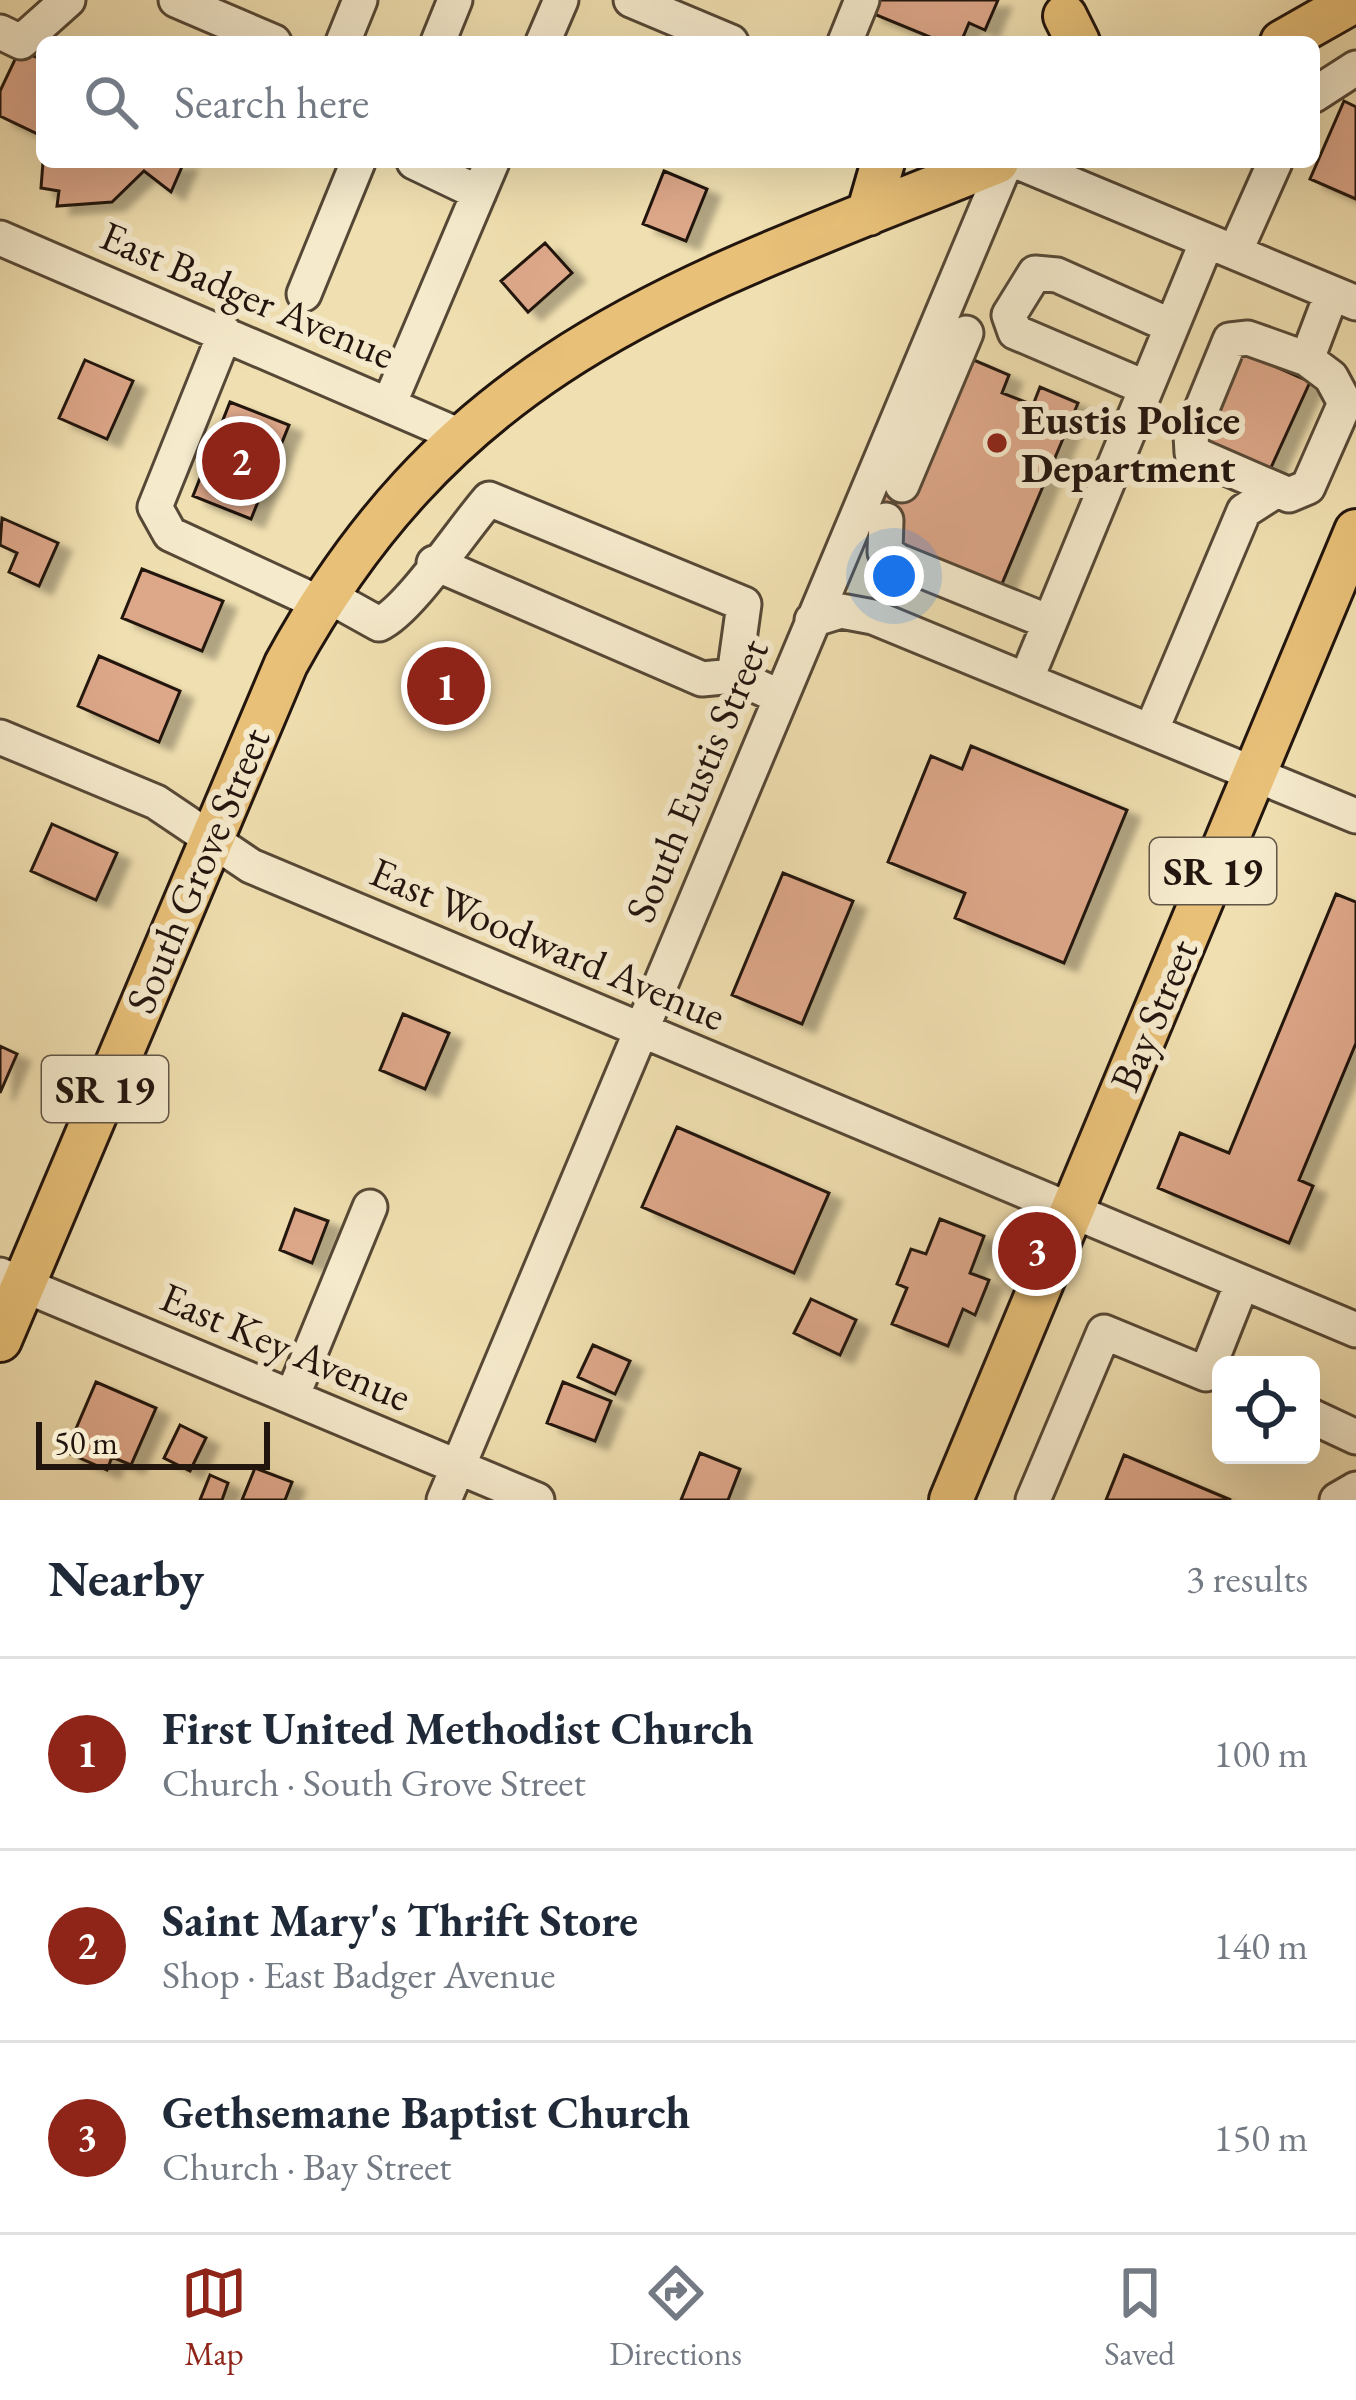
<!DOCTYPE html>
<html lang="en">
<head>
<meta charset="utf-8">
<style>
  :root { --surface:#fff; --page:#f6f6f7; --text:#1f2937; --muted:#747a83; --line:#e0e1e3; --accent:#8f2418 }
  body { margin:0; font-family:"EB Garamond",serif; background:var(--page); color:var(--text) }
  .controls { position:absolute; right:36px; bottom:36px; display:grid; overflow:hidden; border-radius:18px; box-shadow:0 12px 48px #0002 }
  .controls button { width:108px; height:108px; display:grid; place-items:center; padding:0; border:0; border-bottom:3px solid var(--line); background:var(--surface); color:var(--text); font:60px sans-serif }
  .scale { position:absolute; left:36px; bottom:30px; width:234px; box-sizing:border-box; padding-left:12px; border:6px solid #22150e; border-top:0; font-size:33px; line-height:42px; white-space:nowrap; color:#22150e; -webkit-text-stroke:9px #f5eacc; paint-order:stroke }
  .you { position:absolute; left:894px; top:576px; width:42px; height:42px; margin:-30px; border:9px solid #fff; border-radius:50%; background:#1a73e8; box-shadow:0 0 0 18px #1a73e833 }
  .badge { display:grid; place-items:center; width:78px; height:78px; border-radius:50%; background:var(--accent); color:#fff; font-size:39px; font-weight:700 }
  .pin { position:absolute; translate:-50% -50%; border:6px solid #fff; box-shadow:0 3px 12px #0006 }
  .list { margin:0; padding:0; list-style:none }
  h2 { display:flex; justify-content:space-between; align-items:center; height:156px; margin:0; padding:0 48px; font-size:51px }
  h2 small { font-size:39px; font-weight:400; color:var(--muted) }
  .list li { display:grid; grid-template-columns:78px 1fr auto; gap:36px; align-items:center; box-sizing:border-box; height:192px; padding:0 48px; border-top:3px solid var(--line) }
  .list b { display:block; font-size:45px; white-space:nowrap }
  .list p { margin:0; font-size:39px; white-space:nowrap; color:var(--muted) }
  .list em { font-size:39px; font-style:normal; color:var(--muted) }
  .icon { flex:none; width:66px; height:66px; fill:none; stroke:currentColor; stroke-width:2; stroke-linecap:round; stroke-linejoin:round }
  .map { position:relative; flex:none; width:1356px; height:1500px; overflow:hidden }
  .search { position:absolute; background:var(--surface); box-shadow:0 12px 48px #0002; left:36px; right:36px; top:36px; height:132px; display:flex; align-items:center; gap:30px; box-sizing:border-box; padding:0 42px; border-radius:18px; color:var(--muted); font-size:45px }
  .sheet { height:732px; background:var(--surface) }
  nav { display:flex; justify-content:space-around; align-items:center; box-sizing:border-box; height:168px; border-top:3px solid var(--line); background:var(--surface); font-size:33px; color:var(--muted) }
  nav a { display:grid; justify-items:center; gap:6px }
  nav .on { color:var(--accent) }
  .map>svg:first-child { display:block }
</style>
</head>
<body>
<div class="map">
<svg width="1356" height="1500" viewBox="0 0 1356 1500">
  <defs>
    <filter id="shadow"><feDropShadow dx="13" dy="8" stdDeviation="3" flood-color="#0004"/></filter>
  </defs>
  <rect width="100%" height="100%" fill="#f0dfb0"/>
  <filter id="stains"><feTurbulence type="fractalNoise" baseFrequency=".00167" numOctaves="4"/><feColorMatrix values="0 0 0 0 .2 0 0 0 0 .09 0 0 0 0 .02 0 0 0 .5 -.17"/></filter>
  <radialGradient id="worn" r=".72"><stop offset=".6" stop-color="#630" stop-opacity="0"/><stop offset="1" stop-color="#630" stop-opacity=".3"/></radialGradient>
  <path fill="#dda789" stroke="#22150e" stroke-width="3" filter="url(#shadow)" d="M 874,0 L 998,0 L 985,30 L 969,23 L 961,42 L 942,42 L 869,12 Z
    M 19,51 L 42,59 L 42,136 L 0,116 L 0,91 Z
    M 1344,101 L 1356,107 L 1356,199 L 1310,179 Z
    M 43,162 L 63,164 L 184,162 L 171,192 L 144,171 L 112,202 L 57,206 L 59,191 L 41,188 Z
    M 664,171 L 707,189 L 686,241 L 643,224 Z
    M 545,243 L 572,273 L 528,312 L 501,281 Z
    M 1242,352 L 1310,382 L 1268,474 L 1201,445 Z
    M 969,358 L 1009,375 L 1002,393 L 1033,405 L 1040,387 L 1078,403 L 1001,586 L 892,540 L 875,515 L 890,480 Z
    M 85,360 L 133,381 L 107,439 L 59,418 Z
    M 230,402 L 289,425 L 251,519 L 193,496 Z
    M 2,518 L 58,543 L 39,586 L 9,572 L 17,553 L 0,545 Z
    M 142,569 L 223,601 L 202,651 L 122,618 Z
    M 99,656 L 180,691 L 159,742 L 78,706 Z
    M 971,746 L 1127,810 L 1064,963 L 955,918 L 965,893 L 888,862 L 931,756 L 962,769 Z
    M 52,824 L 117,853 L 96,900 L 31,871 Z
    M 783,873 L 853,901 L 802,1024 L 732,995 Z
    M 1336,894 L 1356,902 L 1356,1043 L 1299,1180 L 1313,1186 L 1289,1243 L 1158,1188 L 1180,1133 L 1229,1153 Z
    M 403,1014 L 449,1033 L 425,1089 L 380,1070 Z
    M 0,1046 L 17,1054 L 0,1093 Z
    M 677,1127 L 829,1193 L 794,1273 L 642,1207 Z
    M 295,1209 L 328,1221 L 312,1263 L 280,1250 Z
    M 940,1219 L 984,1236 L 970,1273 L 989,1280 L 975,1315 L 963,1309 L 948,1346 L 892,1324 L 907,1288 L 897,1284 L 911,1249 L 926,1254 Z
    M 811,1299 L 856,1320 L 840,1355 L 794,1333 Z
    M 593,1345 L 630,1361 L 615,1394 L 578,1377 Z
    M 96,1382 L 156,1408 L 131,1465 L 112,1457 L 107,1470 L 66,1452 Z
    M 563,1382 L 611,1401 L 595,1441 L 547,1423 Z
    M 180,1425 L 206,1438 L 190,1471 L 164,1458 Z
    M 700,1453 L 740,1469 L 728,1500 L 681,1500 Z
    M 1124,1455 L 1231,1500 L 1106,1500 Z
    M 255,1468 L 292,1482 L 285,1500 L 242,1500 Z
    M 210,1475 L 228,1483 L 222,1500 L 200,1500 Z"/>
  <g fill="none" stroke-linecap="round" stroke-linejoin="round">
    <g stroke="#564836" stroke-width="39">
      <path id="minor" d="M 176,0 L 274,42
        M 631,0 L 731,42
        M 0,32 L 21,42 L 68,0
        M 343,42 L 360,0
        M 438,42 L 455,0
        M 543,42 L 561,0
        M 845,42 L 862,0
        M 1314,95 L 1356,68
        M 414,162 L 479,193
        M 1018,162 L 1356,303
        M 0,238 L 460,436
        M 1235,252 L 1275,162
        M 304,294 L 358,162
        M 225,333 L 155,507 L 170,534 L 319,603
        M 1307,359 L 1248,338 L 1230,340 L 1191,435 L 1192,453 L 1289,495 L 1308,487 L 1345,403 L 1331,377 L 1307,359 L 1332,293
        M 1144,387 L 1015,332 L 1009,315 L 1035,273 L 1057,275 L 1169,325
        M 390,402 L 492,162
        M 902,485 L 966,333
        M 886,520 L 885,552 L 898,561 L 1049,622
        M 434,563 L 702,679 L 734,676 L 781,697
        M 325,594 L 379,624 C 409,611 462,530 489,499 L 744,604 L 734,676
        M 812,620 L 841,611 L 873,617 L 1356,816
        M 1026,680 L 1207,241
        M 1151,731 L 1244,511 L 1277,490
        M 0,737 L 156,802 L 251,866 L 1356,1330
        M 0,1275 L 537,1500
        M 292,1397 L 370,1207
        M 1311,1416 L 1356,1437
        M 444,1500 L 1006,162
        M 1033,1500 L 1104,1332 L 1206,1374 L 1242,1283
        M 1337,1500 L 1356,1489"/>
    </g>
    <g stroke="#22150e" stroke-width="48">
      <path id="major" d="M 1065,16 L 1078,42
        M 1282,42 L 1356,0
        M 868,214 L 883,162
        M 0,1340 L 286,664 C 457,352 688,287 997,162
        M 951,1500 L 1356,531"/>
    </g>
    <use href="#minor" stroke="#f5eacc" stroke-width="33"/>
    <use href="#major" stroke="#e8c078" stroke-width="42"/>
  </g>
  <circle fill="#8f2418" stroke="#f5eacc" stroke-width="4.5" cx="997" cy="443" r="12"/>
  <g text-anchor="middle" stroke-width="12" stroke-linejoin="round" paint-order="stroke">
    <g fill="#f5eacc" stroke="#615547" stroke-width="3">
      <rect x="1150" y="838" width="126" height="66" rx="9"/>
      <rect x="42" y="1056" width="126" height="66" rx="9"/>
    </g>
    <g font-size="39" font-weight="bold" fill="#22150e">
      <text x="1213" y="885">SR 19</text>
      <text x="105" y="1103">SR 19</text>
    </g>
    <g font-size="42" fill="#22150e" stroke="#f5eacc">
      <text transform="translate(248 294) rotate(23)" y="15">East Badger Avenue</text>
      <text transform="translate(696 780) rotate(-67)" y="15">South Eustis Street</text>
      <text transform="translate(197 870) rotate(-67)" y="15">South Grove Street</text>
      <text transform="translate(548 943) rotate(23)" y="15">East Woodward Avenue</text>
      <text transform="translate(1153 1015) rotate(-67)" y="15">Bay Street</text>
      <text transform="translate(286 1346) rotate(23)" y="15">East Key Avenue</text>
    </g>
    <g font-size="42" font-weight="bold" fill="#22150e" stroke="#f5eacc" text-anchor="start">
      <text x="1021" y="434">Eustis Police<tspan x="1021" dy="48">Department</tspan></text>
    </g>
  </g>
  <rect width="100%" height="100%" filter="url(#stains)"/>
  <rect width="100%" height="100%" fill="url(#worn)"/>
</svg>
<div class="controls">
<button><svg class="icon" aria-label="locate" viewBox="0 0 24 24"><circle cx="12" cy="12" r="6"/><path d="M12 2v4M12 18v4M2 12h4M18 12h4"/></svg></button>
</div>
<div class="scale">50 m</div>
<div class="you"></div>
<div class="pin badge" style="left:446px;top:686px">1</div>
<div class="pin badge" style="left:241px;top:461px">2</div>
<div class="pin badge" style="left:1037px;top:1251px">3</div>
<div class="search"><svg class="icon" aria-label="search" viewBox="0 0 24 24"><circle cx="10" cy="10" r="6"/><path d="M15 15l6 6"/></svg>Search here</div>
</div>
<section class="sheet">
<h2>Nearby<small>3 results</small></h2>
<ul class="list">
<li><span class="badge">1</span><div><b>First United Methodist Church</b><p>Church · South Grove Street</p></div><em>100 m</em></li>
<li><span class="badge">2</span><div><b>Saint Mary's Thrift Store</b><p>Shop · East Badger Avenue</p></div><em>140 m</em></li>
<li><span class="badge">3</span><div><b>Gethsemane Baptist Church</b><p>Church · Bay Street</p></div><em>150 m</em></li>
</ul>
</section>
<nav>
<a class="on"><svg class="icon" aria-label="map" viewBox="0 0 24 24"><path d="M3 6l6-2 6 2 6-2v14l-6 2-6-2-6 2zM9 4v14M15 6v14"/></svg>Map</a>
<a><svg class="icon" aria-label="directions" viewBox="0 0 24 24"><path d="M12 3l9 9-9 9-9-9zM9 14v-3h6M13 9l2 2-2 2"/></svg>Directions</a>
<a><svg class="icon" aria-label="saved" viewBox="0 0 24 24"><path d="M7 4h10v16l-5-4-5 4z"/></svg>Saved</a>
</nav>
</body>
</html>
